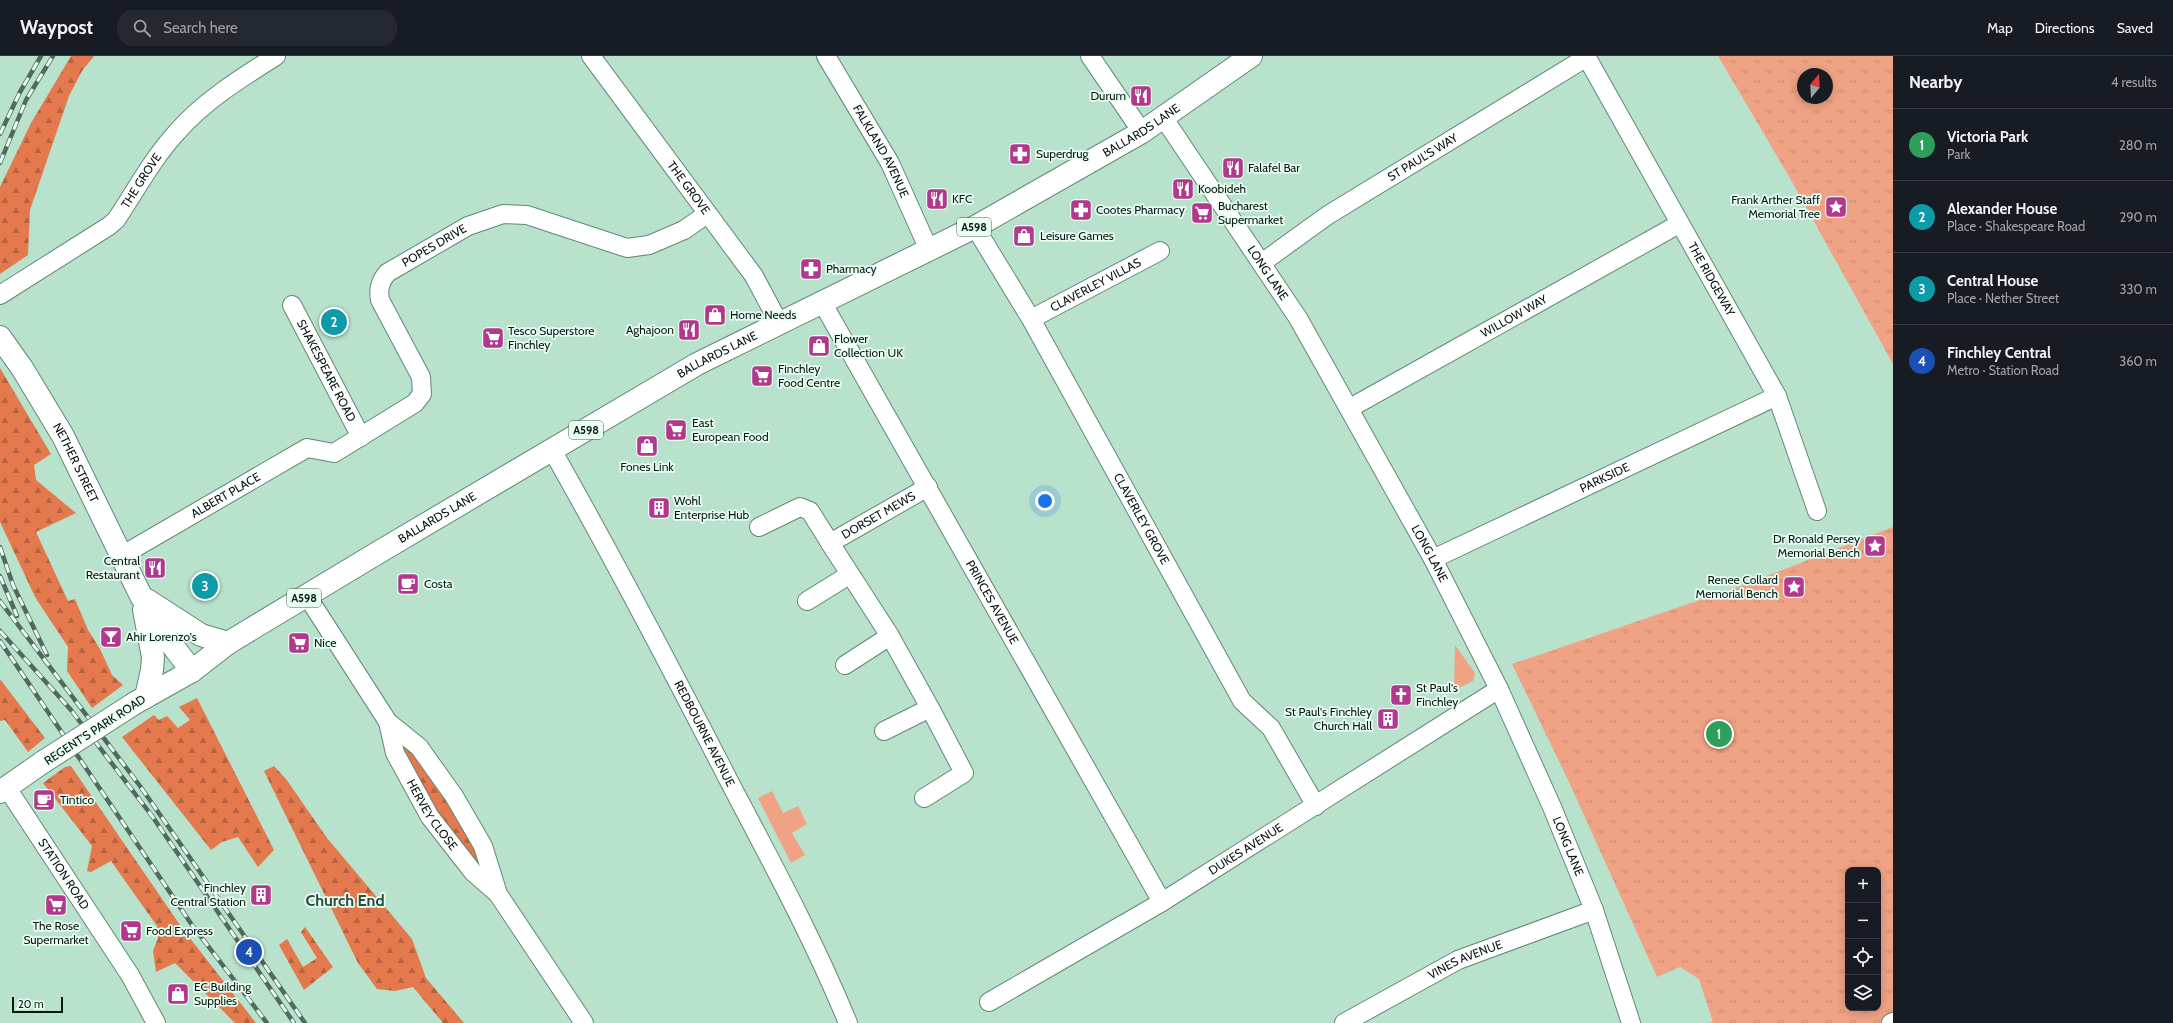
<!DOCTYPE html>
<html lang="en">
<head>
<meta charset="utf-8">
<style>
  :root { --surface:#171b24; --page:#242831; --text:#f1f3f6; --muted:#9ea1a6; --line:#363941; --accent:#b1388c }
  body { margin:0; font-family:Cabin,sans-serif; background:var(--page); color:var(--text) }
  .controls { position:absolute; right:12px; bottom:12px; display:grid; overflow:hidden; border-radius:8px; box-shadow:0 2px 10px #0003 }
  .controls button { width:36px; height:36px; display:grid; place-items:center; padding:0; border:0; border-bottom:1px solid var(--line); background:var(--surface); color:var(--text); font:20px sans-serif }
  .compass { position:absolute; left:1797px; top:12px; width:36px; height:36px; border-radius:50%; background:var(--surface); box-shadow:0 2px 10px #0003; rotate:18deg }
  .scale { position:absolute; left:12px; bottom:10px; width:51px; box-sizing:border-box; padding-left:4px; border:2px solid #081710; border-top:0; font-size:11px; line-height:14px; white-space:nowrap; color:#081710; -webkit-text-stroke:3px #e9fef3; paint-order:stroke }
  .you { position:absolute; left:1045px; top:445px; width:14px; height:14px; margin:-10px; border:3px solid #fff; border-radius:50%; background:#1a73e8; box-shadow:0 0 0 6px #1a73e833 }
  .badge { display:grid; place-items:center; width:26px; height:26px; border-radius:50%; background:var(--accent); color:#fff; font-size:13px; font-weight:700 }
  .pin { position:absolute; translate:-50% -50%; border:2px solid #fff; box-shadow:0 1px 4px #0006 }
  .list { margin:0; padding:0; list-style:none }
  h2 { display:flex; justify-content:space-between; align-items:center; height:52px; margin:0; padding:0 16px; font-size:17px }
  h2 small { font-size:13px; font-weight:400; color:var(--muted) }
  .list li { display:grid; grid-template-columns:26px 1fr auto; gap:12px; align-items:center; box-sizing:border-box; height:72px; padding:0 16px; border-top:1px solid var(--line) }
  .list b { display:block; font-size:15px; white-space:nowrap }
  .list p { margin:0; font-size:13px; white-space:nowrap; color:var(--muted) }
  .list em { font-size:13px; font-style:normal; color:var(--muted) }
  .icon { flex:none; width:22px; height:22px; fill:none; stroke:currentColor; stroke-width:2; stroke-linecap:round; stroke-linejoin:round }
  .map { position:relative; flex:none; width:1893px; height:967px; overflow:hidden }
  header { display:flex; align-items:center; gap:24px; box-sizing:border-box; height:56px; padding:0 20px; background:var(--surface); border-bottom:1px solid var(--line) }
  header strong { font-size:19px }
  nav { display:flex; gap:22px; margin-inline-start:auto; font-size:14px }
  .search { width:280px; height:36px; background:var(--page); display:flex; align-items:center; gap:10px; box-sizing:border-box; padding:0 14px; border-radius:16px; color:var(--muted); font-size:15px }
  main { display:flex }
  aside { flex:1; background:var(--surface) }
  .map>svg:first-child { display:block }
</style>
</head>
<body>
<header>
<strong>Waypost</strong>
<div class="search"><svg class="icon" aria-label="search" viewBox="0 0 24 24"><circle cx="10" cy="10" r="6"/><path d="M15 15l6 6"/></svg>Search here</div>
<nav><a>Map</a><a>Directions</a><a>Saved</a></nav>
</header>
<main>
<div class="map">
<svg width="1893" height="967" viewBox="0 0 1893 967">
  <defs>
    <pattern id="forest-firs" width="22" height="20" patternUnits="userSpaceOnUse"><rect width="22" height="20" fill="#e4794d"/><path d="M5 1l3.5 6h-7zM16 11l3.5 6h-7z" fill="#b7623f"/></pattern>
    <pattern id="park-tufts" width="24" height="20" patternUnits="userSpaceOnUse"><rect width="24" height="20" fill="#f0a284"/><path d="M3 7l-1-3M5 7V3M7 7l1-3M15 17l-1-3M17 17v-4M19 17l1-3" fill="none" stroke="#cc8b71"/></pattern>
  </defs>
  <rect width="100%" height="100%" fill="#b9e2cd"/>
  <path fill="#f0a284" d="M 1455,589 L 1475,617 L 1473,625 L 1454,634 Z
    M 772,735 L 783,757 L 798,750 L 807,768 L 792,777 L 805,799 L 791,807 L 758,742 Z"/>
  <path fill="url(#forest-firs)" d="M 71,0 L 94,0 L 82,15 L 69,40 L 30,154 L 28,199 L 0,218 L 0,131 L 31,67 Z
    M 0,312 L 51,398 L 34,409 L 36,424 L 76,457 L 36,476 L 68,545 L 75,543 L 88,574 L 100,593 L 112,619 L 123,629 L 92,652 L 67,615 L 68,591 L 35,541 L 0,466 Z
    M 0,623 L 45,682 L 28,696 L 5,664 L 0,665 Z
    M 197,642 L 274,794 L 258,811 L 238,781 L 222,786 L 211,794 L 122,681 L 154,659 L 159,664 L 167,660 L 178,672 L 190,664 L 179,651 Z
    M 396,682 L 400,682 L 436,725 L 484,810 L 479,814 L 441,765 Z
    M 71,710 L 182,872 L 256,967 L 235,967 L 175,907 L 156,916 L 153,895 L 158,882 L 157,870 L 111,805 L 91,816 L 87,815 L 92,790 L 43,727 L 65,711 Z
    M 274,710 L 286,723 L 327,782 L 412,883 L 426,922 L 464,967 L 443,967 L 413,931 L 395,935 L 377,933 L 358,907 L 264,715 Z
    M 305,871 L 333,911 L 304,934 L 279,889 L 287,883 L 303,911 L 317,902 L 301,876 Z"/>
  <path fill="url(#park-tufts)" fill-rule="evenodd" d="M 1718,0 L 1893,0 L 1893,308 L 1791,124 ZM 1803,18 L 1827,18 L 1827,42 L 1803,42 Z
    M 1893,471 L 1893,964 L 1882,967 L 1708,967 L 1713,966 L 1699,923 L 1680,911 L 1657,921 L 1569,726 L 1512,608 L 1741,530 ZM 1848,814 L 1878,814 L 1878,952 L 1848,952 Z"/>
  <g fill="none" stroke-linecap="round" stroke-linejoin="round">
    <g stroke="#618874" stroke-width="20">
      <g id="minor">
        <path id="s1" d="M 591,0 L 754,220 L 779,267"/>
        <path id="s2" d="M 826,0 L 890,107 L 929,194"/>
        <path d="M 1090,0 L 1142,76"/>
        <path id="s3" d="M 1586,0 L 1777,340 L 1817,455"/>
        <path id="s4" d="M 1163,61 L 1298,262 L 1433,503 L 1499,633 L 1552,751 L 1594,854 L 1631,967"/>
        <path id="s5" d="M 975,171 L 1031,263 L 1242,645 L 1271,672 L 1316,750"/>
        <path id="s6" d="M 1263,206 L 1328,159 L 1587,1"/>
        <path id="s7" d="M 0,239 L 109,170 L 116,164 C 136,134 153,102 177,76 C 204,45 241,22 276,0"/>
        <path id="s8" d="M 822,246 L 1162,846"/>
        <path id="s9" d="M 292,249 L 361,381"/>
        <path id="s10" d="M 1031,263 L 1160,195"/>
        <path id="s11" d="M 1350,352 L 1679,168"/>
        <path id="s12" d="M 552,394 C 614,503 672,614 729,725 C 771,805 814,884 848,967"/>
        <path id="s13" d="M 759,471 L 800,451 L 810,455 L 830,487 L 928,431"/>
        <path d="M 830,487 L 890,580 L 930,652 L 884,675"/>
        <path id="s14" d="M 121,500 L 307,392 L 334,397 L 415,347 L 422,338 L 421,321 L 380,244 C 378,233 380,226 387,217 L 468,170 L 503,158 L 527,159 L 627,192 L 649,189 L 684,174 L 707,158"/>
        <path id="s15" d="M 1433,503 L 1777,340"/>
        <path d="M 307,540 L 388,666 L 419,691 L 454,740 L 483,790 L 498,838 L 584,967"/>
        <path d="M 807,545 L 849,519"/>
        <path d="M 845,609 L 890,580"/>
        <path id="s16" d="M 388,666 L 395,697 L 430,761 L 473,816 L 498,838"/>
        <path id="s17" d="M 7,732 L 130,919 L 156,967"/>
        <path d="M 924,742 L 964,717 L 930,652"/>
        <path id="s18" d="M 989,946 L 1162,846 L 1499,633"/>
        <path id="s19" d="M 1344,967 L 1458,904 L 1594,854"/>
        <path d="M 1891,967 L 1893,966"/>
      </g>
    </g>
    <g stroke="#618874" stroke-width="24">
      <g id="major">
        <path id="s20" d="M 0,281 L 22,312 L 63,380 L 141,540 L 169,585 L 192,615"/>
        <path d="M 147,544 L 201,579 L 228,587"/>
        <path d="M 144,554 L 153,601 L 152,614 L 146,641"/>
        <path id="s21" d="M 135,647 L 192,615 L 228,587 L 379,496 L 697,308 L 975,171 L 1142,76 L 1251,0"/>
        <path d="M 0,736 L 43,706"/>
      </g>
    </g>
    <use href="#minor" stroke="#fff" stroke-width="18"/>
    <use href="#major" stroke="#fff" stroke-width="22"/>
    <g stroke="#506a5d" stroke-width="4.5">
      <path id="rail" d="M 0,78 L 20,36 L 41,0
        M 0,107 L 26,44 L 53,0
        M 0,491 L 13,529 L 47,599
        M 0,520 L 17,560
        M 0,545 L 140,730 L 305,967
        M 0,575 L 71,654 L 152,760 L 294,967
        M 0,585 L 192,869 L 267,967"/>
    </g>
    <use href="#rail" stroke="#e9fef3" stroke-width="3" stroke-dasharray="9" stroke-linecap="butt"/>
    <g stroke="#618874" stroke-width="24" stroke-linecap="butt">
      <path id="major-bridge" d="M 43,706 L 135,647"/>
    </g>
    <use href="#major-bridge" stroke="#fff" stroke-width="22"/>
  </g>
  <defs>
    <g id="restaurant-square" transform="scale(1.15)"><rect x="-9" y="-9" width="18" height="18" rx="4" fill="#b1388c" stroke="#e9fef3"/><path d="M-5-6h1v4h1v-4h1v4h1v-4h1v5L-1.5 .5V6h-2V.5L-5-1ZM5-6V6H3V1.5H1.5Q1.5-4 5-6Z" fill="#fff"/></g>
    <g id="pharmacy-square" transform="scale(1.15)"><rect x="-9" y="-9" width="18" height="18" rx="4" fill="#b1388c" stroke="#e9fef3"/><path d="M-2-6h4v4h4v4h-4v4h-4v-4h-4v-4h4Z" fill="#fff"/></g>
    <g id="sight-square" transform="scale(1.15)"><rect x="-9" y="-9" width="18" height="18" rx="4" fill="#b1388c" stroke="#e9fef3"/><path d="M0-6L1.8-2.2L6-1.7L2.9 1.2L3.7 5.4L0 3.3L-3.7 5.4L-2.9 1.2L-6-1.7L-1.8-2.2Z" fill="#fff"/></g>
    <g id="supermarket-square" transform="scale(1.15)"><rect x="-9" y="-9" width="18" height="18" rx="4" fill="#b1388c" stroke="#e9fef3"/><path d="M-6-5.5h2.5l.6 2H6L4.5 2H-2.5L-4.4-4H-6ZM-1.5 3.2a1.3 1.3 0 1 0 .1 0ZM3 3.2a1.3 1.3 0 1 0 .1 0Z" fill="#fff"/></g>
    <g id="shop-square" transform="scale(1.15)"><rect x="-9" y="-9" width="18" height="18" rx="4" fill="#b1388c" stroke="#e9fef3"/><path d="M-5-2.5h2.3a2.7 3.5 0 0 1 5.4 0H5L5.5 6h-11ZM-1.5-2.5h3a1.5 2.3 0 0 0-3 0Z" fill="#fff"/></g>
    <g id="building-square" transform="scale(1.15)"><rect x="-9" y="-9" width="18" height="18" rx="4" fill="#b1388c" stroke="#e9fef3"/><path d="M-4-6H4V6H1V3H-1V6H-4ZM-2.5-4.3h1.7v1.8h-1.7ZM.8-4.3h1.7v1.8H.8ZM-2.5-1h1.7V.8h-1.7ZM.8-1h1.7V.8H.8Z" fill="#fff"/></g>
    <g id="cafe-square" transform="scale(1.15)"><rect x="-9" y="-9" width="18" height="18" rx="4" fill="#b1388c" stroke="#e9fef3"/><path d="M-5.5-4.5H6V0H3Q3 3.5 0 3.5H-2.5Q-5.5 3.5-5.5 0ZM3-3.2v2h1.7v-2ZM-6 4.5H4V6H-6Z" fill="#fff"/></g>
    <g id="bar-square" transform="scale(1.15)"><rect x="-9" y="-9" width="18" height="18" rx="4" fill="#b1388c" stroke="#e9fef3"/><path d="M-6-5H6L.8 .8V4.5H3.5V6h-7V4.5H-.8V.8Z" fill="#fff"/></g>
    <g id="church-square" transform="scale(1.15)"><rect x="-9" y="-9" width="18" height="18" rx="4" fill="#b1388c" stroke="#e9fef3"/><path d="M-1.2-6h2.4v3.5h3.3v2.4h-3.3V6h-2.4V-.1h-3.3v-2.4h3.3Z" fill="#fff"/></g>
  </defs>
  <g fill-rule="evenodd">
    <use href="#restaurant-square" x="1141" y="40"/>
    <use href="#pharmacy-square" x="1020" y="98"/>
    <use href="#restaurant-square" x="1233" y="112"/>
    <use href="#restaurant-square" x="1183" y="133"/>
    <use href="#restaurant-square" x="937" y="143"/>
    <use href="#sight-square" x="1836" y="151"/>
    <use href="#pharmacy-square" x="1081" y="154"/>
    <use href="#supermarket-square" x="1202" y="157"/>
    <use href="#shop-square" x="1024" y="180"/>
    <use href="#pharmacy-square" x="811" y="213"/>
    <use href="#shop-square" x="715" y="259"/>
    <use href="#restaurant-square" x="689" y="274"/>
    <use href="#supermarket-square" x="493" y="282"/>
    <use href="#shop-square" x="819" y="290"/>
    <use href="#supermarket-square" x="762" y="320"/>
    <use href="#supermarket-square" x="676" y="374"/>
    <use href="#shop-square" x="647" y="390"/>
    <use href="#building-square" x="659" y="452"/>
    <use href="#sight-square" x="1875" y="490"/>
    <use href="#restaurant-square" x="155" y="512"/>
    <use href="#cafe-square" x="408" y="528"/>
    <use href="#sight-square" x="1794" y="531"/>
    <use href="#bar-square" x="111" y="581"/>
    <use href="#supermarket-square" x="299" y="587"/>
    <use href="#church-square" x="1401" y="639"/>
    <use href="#building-square" x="1388" y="663"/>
    <use href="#cafe-square" x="44" y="744"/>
    <use href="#building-square" x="261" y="839"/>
    <use href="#supermarket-square" x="56" y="849"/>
    <use href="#supermarket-square" x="131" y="875"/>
    <use href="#shop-square" x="178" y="938"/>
  </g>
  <g text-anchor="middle" stroke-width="3.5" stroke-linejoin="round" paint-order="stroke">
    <g fill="#e9fef3" stroke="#4c5c54" stroke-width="1">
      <rect x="957" y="162" width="34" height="18" rx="3"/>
      <rect x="569" y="365" width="34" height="18" rx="3"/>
      <rect x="287" y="533" width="34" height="18" rx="3"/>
    </g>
    <g font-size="11" font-weight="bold" fill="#081710">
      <text x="974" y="175">A598</text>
      <text x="586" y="378">A598</text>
      <text x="304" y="546">A598</text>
    </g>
    <g font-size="12" fill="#081710" stroke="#e9fef3" text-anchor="start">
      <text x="1126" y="44" text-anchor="end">Durum</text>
      <text x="1036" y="102">Superdrug</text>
      <text x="1248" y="116">Falafel Bar</text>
      <text x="1198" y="137">Koobideh</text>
      <text x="952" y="147">KFC</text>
      <text x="1820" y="148" text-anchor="end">Frank Arther Staff<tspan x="1820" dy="14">Memorial Tree</tspan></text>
      <text x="1218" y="154">Bucharest<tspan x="1218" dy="14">Supermarket</tspan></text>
      <text x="1096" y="158">Cootes Pharmacy</text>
      <text x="1040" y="184">Leisure Games</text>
      <text x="826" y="217">Pharmacy</text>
      <text x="730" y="263">Home Needs</text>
      <text x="674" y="278" text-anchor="end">Aghajoon</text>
      <text x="508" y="279">Tesco Superstore<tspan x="508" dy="14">Finchley</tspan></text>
      <text x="834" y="287">Flower<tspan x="834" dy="14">Collection UK</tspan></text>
      <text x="778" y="317">Finchley<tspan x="778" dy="14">Food Centre</tspan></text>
      <text x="692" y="371">East<tspan x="692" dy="14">European Food</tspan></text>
      <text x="647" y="415" text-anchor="middle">Fones Link</text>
      <text x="674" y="449">Wohl<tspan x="674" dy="14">Enterprise Hub</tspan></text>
      <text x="1860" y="487" text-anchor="end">Dr Ronald Persey<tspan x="1860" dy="14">Memorial Bench</tspan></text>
      <text x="140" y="509" text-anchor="end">Central<tspan x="140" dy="14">Restaurant</tspan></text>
      <text x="1778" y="528" text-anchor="end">Renee Collard<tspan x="1778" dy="14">Memorial Bench</tspan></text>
      <text x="424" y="532">Costa</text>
      <text x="126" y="585">Ahir Lorenzo's</text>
      <text x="314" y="591">Nice</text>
      <text x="1416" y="636">St Paul's<tspan x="1416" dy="14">Finchley</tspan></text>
      <text x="1372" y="660" text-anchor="end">St Paul's Finchley<tspan x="1372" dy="14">Church Hall</tspan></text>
      <text x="60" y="748">Tintico</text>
      <text x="246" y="836" text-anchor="end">Finchley<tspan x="246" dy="14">Central Station</tspan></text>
      <text x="56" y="874" text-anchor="middle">The Rose<tspan x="56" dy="14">Supermarket</tspan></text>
      <text x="146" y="879">Food Express</text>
      <text x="194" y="935">EC Building<tspan x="194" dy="14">Supplies</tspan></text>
    </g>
    <g font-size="12" fill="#081710" stroke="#e9fef3">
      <text dy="4" stroke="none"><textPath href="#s21" startOffset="1159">BALLARDS LANE</textPath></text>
      <text dy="4" stroke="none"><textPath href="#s2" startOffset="110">FALKLAND AVENUE</textPath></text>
      <text dy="4" stroke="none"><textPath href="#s6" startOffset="191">ST PAUL'S WAY</textPath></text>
      <text dy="4" stroke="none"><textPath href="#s7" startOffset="185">THE GROVE</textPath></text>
      <text dy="4" stroke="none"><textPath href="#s1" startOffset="164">THE GROVE</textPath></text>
      <text dy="4" stroke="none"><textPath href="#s14" startOffset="537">POPES DRIVE</textPath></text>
      <text dy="4" stroke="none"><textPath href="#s4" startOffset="188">LONG LANE</textPath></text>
      <text dy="4" stroke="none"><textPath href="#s3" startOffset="256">THE RIDGEWAY</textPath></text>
      <text dy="4" stroke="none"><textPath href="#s10" startOffset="73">CLAVERLEY VILLAS</textPath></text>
      <text dy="4" stroke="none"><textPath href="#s11" startOffset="188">WILLOW WAY</textPath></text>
      <text dy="4" stroke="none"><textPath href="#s21" startOffset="679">BALLARDS LANE</textPath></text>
      <text dy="4" stroke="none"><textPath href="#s9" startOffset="74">SHAKESPEARE ROAD</textPath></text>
      <text dy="4" stroke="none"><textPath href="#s20" startOffset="147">NETHER STREET</textPath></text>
      <text dy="4" stroke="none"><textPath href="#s15" startOffset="190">PARKSIDE</textPath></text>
      <text dy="4" stroke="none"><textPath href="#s14" startOffset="121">ALBERT PLACE</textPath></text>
      <text dy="4" stroke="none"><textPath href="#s13" startOffset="150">DORSET MEWS</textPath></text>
      <text dy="4" stroke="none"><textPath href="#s21" startOffset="355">BALLARDS LANE</textPath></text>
      <text dy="4" stroke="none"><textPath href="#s5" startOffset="336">CLAVERLEY GROVE</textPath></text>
      <text dy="4" stroke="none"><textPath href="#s4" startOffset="512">LONG LANE</textPath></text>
      <text dy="4" stroke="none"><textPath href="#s8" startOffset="345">PRINCES AVENUE</textPath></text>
      <text transform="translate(95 674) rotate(-33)" y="4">REGENT'S PARK ROAD</text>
      <text dy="4" stroke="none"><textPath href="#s12" startOffset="322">REDBOURNE AVENUE</textPath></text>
      <text dy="4" stroke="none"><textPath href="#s16" startOffset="104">HERVEY CLOSE</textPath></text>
      <text dy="4" stroke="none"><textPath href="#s4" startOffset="836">LONG LANE</textPath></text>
      <text dy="4" stroke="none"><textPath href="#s18" startOffset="299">DUKES AVENUE</textPath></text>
      <text dy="4" stroke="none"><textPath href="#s17" startOffset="103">STATION ROAD</textPath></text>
      <text dy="4" stroke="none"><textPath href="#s19" startOffset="137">VINES AVENUE</textPath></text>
    </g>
    <g font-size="16" font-weight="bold" fill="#2a4e3d" stroke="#e9fef3">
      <text x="345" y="850">Church End</text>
    </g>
  </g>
</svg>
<div class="controls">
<button>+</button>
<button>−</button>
<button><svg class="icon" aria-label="locate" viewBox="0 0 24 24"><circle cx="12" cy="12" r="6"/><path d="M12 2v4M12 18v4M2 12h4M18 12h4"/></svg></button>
<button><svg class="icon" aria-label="layers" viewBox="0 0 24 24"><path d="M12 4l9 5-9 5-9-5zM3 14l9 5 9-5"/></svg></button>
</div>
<svg class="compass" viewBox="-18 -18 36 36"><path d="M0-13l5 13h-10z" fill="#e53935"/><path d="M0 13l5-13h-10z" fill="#9ea1a6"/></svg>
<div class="scale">20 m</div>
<div class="you"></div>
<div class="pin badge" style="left:1719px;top:678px;background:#2e9e5b">1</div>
<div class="pin badge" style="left:334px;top:266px;background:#0f9aa8">2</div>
<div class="pin badge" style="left:205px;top:530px;background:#0f9aa8">3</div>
<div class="pin badge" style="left:249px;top:896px;background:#1a4fb4">4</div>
</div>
<aside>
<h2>Nearby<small>4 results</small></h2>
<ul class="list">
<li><span class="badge" style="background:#2e9e5b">1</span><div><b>Victoria Park</b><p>Park</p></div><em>280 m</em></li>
<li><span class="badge" style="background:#0f9aa8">2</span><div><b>Alexander House</b><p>Place · Shakespeare Road</p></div><em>290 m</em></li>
<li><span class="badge" style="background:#0f9aa8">3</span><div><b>Central House</b><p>Place · Nether Street</p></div><em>330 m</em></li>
<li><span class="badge" style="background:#1a4fb4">4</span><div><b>Finchley Central</b><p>Metro · Station Road</p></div><em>360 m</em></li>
</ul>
</aside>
</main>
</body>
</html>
